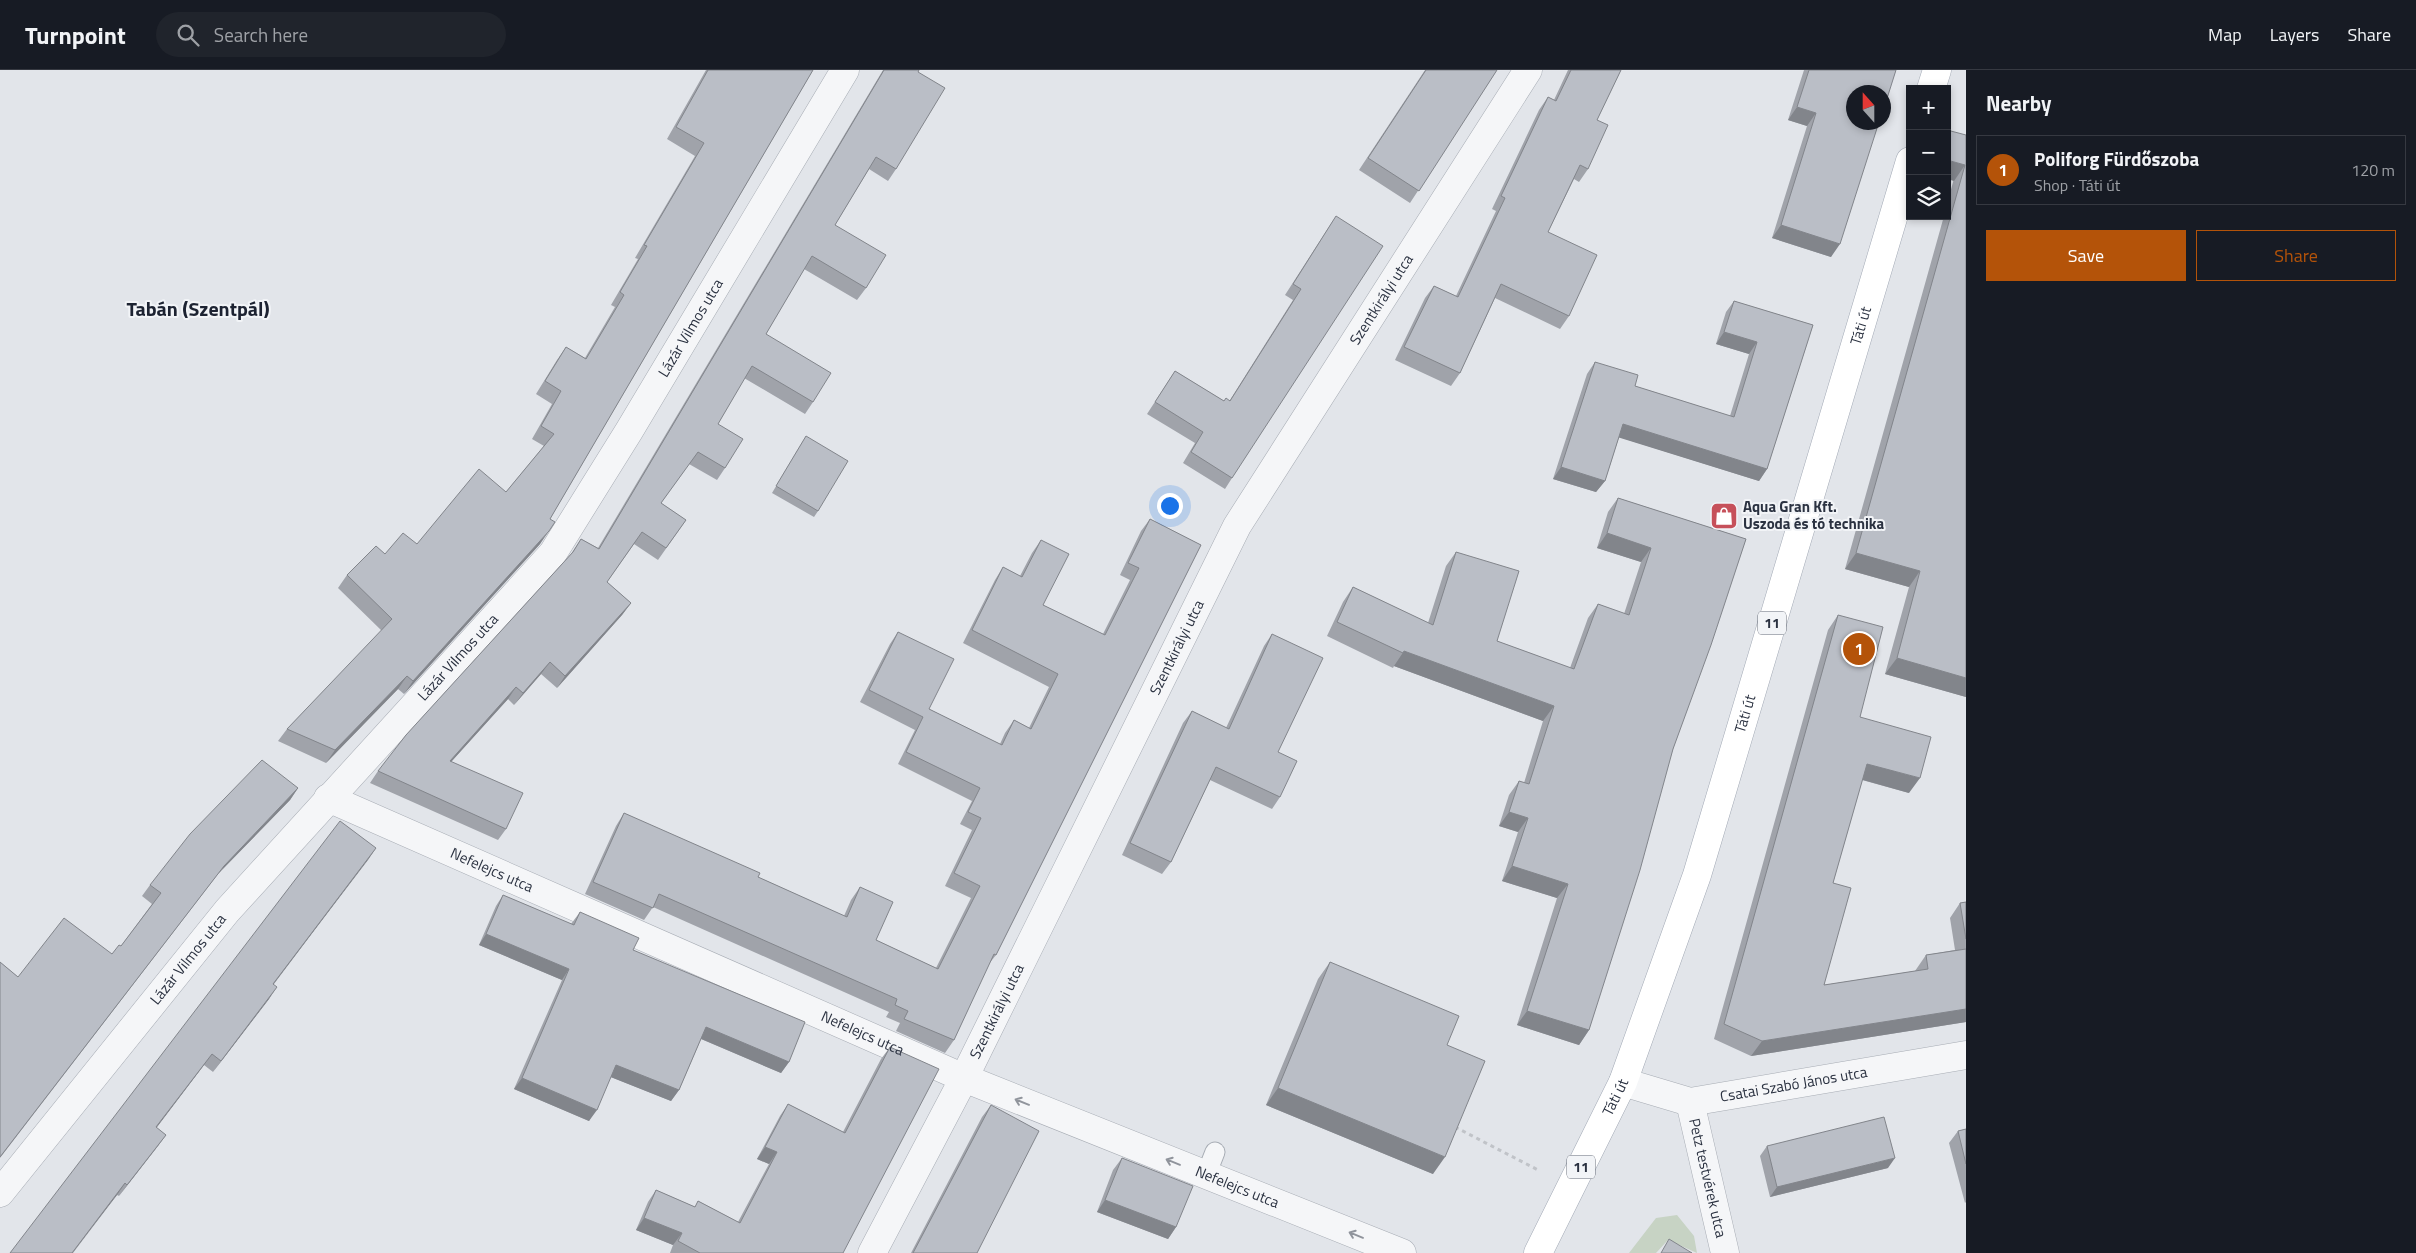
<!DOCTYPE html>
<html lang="en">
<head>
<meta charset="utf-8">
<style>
  :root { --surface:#171b24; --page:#20242c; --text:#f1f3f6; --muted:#9ea1a6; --line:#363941; --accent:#b45309 }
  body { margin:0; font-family:"Titillium Web",sans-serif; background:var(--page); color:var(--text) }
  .controls { position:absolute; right:15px; top:15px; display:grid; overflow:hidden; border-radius:0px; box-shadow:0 2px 8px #0003 }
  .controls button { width:45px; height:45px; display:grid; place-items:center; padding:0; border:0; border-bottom:1px solid var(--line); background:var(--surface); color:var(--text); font:25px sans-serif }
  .compass { position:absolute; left:1846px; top:15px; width:45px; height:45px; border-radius:50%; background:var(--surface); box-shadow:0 2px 8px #0003; rotate:339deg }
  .you { position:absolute; left:1169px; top:435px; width:18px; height:18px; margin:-12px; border:4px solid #fff; border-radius:50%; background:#1a73e8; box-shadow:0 0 0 8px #1a73e833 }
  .badge { display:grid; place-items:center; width:32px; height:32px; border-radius:50%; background:var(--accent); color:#fff; font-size:16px; font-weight:700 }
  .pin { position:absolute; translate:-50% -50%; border:2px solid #fff; box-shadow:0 1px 5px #0006 }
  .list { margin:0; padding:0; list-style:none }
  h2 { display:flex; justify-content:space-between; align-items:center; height:65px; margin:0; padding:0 20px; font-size:21px }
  h2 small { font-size:16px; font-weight:400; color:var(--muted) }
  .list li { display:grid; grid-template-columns:32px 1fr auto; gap:15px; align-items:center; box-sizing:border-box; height:70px; margin:0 10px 10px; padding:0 10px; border:1px solid var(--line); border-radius:0px }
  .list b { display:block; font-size:19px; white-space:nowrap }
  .list p { margin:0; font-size:16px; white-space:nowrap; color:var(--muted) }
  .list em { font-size:16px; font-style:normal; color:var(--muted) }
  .actions { display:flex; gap:10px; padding:15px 20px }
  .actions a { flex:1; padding:11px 0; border:1px solid var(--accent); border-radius:0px; text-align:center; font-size:18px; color:var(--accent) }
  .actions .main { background:var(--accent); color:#fff }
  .icon { flex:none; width:28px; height:28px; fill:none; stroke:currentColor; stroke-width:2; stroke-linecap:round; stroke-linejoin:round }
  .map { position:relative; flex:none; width:1966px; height:1183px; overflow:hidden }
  header { display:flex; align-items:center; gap:30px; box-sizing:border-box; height:70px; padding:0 25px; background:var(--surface); border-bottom:1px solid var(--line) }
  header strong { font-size:24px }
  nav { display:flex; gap:28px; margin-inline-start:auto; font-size:18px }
  .search { width:350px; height:45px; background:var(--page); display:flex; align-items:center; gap:12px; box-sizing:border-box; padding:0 18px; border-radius:28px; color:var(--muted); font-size:19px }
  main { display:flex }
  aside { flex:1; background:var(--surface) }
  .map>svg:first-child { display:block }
</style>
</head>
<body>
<header>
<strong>Turnpoint</strong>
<div class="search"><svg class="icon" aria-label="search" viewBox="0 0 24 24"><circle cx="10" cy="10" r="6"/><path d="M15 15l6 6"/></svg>Search here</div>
<nav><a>Map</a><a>Layers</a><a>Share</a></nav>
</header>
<main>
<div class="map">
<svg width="1966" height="1183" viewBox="0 0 1966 1183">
  <rect width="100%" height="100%" fill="#e2e5ea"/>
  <path fill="#c7d3c4" d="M 1677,1145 L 1694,1166 L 1697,1183 L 1668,1170 L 1656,1183 L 1629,1183 L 1656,1148 Z"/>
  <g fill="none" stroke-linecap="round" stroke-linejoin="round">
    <g stroke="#a7acb4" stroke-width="21">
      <path id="service" d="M 1206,1105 L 1215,1082"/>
    </g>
    <g stroke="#a7acb4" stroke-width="29">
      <g id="minor">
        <path id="s1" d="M 328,728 L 964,1008 L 1402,1183"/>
        <path id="s2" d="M 1623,1012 L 1690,1032 L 1966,985"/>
        <path id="s3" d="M 1690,1032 L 1725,1183"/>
        <path id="s4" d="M 0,1123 L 227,841 L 553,483 L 629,361 L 845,0"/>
        <path id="s5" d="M 872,1183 L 964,1008 L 1237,456 L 1528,0"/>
      </g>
    </g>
    <g stroke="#a2a9b5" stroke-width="29">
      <g id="primary">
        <path d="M 1931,19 L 1937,0"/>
        <path id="s6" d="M 1538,1183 L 1623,1012 L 1697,805 L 1910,91"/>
      </g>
    </g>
    <path stroke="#c0c3c8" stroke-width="3" stroke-dasharray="4 4" stroke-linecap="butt" d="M 1455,1057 L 1540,1101"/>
    <use href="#service" stroke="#f5f6f8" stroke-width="19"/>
    <use href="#minor" stroke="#f5f6f8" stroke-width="28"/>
    <use href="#primary" stroke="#fff" stroke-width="28"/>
  </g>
  <path fill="#a0a3aa" d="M 706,0 L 813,0 L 550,449 L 540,474 L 404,624 L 398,619 L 326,693 L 278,671 L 287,659 L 382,561 L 338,518 L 347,505 L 385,484 L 417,474 L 506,422 L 544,376 L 532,369 L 552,334 L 536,324 L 557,290 L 566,277 L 585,288 L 615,237 L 611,235 L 638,189 L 635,188 L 695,86 L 667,69 Z
    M 883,0 L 919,0 L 918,2 L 896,99 L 888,111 L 869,99 L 835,155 L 866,218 L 857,230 L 804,199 L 766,264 L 813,332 L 805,344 L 744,308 L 718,354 L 725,398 L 717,410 L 689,394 L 661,433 L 686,450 L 658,490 L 634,474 L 607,512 L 631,533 L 622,545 L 557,618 L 541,604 L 514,635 L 508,629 L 451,692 L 506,759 L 498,770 L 370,713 L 378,701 L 571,484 L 581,469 L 598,478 Z
    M 1425,0 L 1497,0 L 1410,133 L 1359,100 Z
    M 1568,0 L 1621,0 L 1597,50 L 1588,99 L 1579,112 L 1574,109 L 1548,162 L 1569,246 L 1560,259 L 1495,228 L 1460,303 L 1451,316 L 1395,290 L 1425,228 L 1434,216 L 1456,226 L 1496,141 L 1492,139 L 1539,40 L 1548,27 L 1554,30 Z
    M 1804,0 L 1896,0 L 1831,187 L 1772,168 L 1807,56 L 1788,50 Z
    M 1966,65 L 1966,627 L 1885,604 L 1909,517 L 1845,499 L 1944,146 L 1947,146 L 1947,134 Z
    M 1336,146 L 1232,408 L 1225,419 L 1183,393 L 1195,373 L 1147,344 L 1175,301 L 1224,331 L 1230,330 L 1293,230 L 1285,225 Z
    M 1734,231 L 1813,255 L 1767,399 L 1759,411 L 1619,367 L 1605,411 L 1596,422 L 1553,409 L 1587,304 L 1595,292 L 1635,316 L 1730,346 L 1749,284 L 1716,274 L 1726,242 Z
    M 806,366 L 818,441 L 814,447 L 772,423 Z
    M 1618,428 L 1746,469 L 1673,679 L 1589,960 L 1579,975 L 1517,955 L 1557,828 L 1502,811 L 1518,762 L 1499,756 L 1509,725 L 1519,711 L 1524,713 L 1543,651 L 1394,596 L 1393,598 L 1327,566 L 1343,532 L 1353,517 L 1428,553 L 1446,496 L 1456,482 L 1497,571 L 1570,598 L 1588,548 L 1598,534 L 1624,544 L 1641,492 L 1597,478 L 1608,442 Z
    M 1150,449 L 1201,475 L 996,885 L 988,895 L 954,970 L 945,983 L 896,961 L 900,953 L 886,947 L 889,942 L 653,837 L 644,850 L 585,824 L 616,756 L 624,743 L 758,807 L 844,846 L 851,830 L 860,817 L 876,870 L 936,898 L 971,828 L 945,816 L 972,760 L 960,754 L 972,731 L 898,694 L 915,660 L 860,632 L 890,574 L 898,562 L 929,639 L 1000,674 L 1005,663 L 1014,650 L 1029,658 L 1049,617 L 963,573 L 995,510 L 1003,497 L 1020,506 L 1032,483 L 1041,470 L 1043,535 L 1103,564 L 1130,510 L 1120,505 L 1141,461 Z
    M 1838,545 L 1860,647 L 1909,723 L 1862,710 L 1833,813 L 1824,915 L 1915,901 L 1926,885 L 1955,880 L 1950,848 L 1960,833 L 1966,832 L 1966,952 L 1751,986 L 1714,969 L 1828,560 Z
    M 1272,564 L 1280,727 L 1272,739 L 1210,710 L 1171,792 L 1162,804 L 1122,785 L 1183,653 L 1192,641 L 1226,658 L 1264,576 Z
    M 298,718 L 290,730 L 215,807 L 0,1088 L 0,892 L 18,907 L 112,884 L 121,876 L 152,834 L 142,826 L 150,815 Z
    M 376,778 L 274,914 L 269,929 L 213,1002 L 204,995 L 156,1058 L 166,1065 L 119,1126 L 117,1125 L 73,1183 L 10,1183 Z
    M 503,825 L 571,854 L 580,842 L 789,992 L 781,1003 L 701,969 L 679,1020 L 671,1031 L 611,1007 L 589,1051 L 514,1019 L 562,910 L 479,875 L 496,836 Z
    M 1330,892 L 1447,975 L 1433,1104 L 1266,1035 L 1318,909 Z
    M 890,977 L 843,1183 L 670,1183 L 673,1175 L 636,1160 L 648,1132 L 656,1120 L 695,1137 L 698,1131 L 738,1152 L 769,1094 L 757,1089 L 780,1046 L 788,1034 L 843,1062 L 881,989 Z
    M 991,1035 L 977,1183 L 911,1183 L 982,1047 Z
    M 1966,1059 L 1966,1132 L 1965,1133 L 1949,1073 L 1958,1061 Z
    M 1767,1076 L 1888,1098 L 1770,1127 L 1760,1086 Z
    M 1122,1088 L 1176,1157 L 1168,1169 L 1097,1142 L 1113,1100 Z"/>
  <path fill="#82858b" d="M 1797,37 L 1816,43 L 1807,56 L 1788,50 Z
    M 1947,90 L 1965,95 L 1954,111 L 1947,109 Z
    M 1781,155 L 1840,174 L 1831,187 L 1772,168 Z
    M 1724,262 L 1757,272 L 1749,284 L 1716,274 Z
    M 1623,354 L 1767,399 L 1759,411 L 1614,366 Z
    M 1561,397 L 1605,411 L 1596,422 L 1553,409 Z
    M 549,461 L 540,474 L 404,624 L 413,611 Z
    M 1607,463 L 1651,478 L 1641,492 L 1597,478 Z
    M 1856,483 L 1920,501 L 1909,517 L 1845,499 Z
    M 631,533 L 622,545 L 557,618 L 565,606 Z
    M 1404,581 L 1554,636 L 1543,651 L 1394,596 Z
    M 1897,588 L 1966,608 L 1966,627 L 1885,604 Z
    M 550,592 L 541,604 L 514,635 L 523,623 Z
    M 407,606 L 398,619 L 326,693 L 335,680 Z
    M 516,617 L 508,629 L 441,703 L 450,691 Z
    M 1867,694 L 1920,708 L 1909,723 L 1856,708 Z
    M 298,718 L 290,730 L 215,807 L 0,1088 L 224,796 Z
    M 1509,742 L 1528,748 L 1518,762 L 1499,756 Z
    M 376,778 L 368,790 L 265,925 L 273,914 Z
    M 1512,796 L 1568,814 L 1557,828 L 1502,811 Z
    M 486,864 L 569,899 L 562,910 L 479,875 Z
    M 277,917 L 269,929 L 213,1002 L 221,991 Z
    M 1966,939 L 1966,952 L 1751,986 L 1762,971 Z
    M 1527,941 L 1589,960 L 1579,975 L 1517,955 Z
    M 706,957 L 789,992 L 781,1003 L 699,968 Z
    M 212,984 L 204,995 L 148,1069 L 156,1057 Z
    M 616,995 L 679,1020 L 671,1031 L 608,1006 Z
    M 522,1008 L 597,1040 L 589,1051 L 514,1019 Z
    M 1278,1018 L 1445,1087 L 1433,1104 L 1266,1035 Z
    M 166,1065 L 158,1076 L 119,1126 L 127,1115 Z
    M 765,1077 L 777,1082 L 769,1094 L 757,1089 Z
    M 1895,1088 L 1888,1098 L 1770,1127 L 1777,1117 Z
    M 125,1113 L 117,1125 L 72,1183 Z
    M 1105,1130 L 1176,1157 L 1168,1169 L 1097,1142 Z
    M 644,1148 L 682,1163 L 673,1175 L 636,1160 Z"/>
  <path fill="#babec6" stroke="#82858b" d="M 708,0 L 813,0 L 550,449 L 555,452 L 549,461 L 413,611 L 407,606 L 335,680 L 287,659 L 392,549 L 347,505 L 376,476 L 385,484 L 403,463 L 417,474 L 479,399 L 506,422 L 554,364 L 541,356 L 561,321 L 545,311 L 566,277 L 586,289 L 624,225 L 620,222 L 647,176 L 644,175 L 704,73 L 676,57 Z
    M 884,0 L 919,0 L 918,2 L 945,18 L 896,99 L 876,87 L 835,155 L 886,185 L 866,218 L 812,186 L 766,264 L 831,303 L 813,332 L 752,296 L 718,354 L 743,369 L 725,398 L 698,382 L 661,433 L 686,450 L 666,478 L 642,462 L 607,512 L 631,533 L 565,606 L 550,592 L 523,623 L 516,617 L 450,691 L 523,723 L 506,759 L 378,701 L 406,665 L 573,482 L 581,469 L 599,479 Z
    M 1426,0 L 1497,0 L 1419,121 L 1368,88 Z
    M 1571,0 L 1621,0 L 1597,50 L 1608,55 L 1588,99 L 1580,95 L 1548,162 L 1597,185 L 1569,246 L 1501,214 L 1460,303 L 1404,277 L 1434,216 L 1458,227 L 1505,128 L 1501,126 L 1548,27 L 1556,31 Z
    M 1809,0 L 1896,0 L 1884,38 L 1884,22 L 1854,22 L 1854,52 L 1879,52 L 1840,174 L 1781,155 L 1816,43 L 1797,37 Z
    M 1947,60 L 1966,65 L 1966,608 L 1897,588 L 1920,501 L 1856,483 L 1965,95 L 1947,90 Z
    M 1336,146 L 1383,176 L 1232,408 L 1191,382 L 1203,362 L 1155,332 L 1175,301 L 1224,331 L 1226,328 L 1230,331 L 1301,219 L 1293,214 Z
    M 1734,231 L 1813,255 L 1767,399 L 1623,354 L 1605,411 L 1561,397 L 1595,292 L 1638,305 L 1635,316 L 1734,347 L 1757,272 L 1724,262 Z
    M 806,366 L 848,391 L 818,441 L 776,416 Z
    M 1618,428 L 1746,469 L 1711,575 L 1673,679 L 1640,800 L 1589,960 L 1527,941 L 1568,814 L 1512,796 L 1528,748 L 1509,742 L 1519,711 L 1529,714 L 1554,636 L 1404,581 L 1403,583 L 1337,552 L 1353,517 L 1433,555 L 1456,482 L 1519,501 L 1497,571 L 1574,599 L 1598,534 L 1629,545 L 1651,478 L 1607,463 Z
    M 1150,449 L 1201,475 L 996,885 L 994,884 L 954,970 L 904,949 L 908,941 L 895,935 L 897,929 L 659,824 L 653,838 L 593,812 L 624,743 L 760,803 L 758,807 L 847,847 L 860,817 L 893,832 L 876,870 L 938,899 L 980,816 L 954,803 L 981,748 L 968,742 L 980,718 L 906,682 L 923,647 L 869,620 L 898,562 L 954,589 L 929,639 L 1002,675 L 1014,650 L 1031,659 L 1058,604 L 972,560 L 1003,497 L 1022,507 L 1041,470 L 1069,484 L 1043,535 L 1105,565 L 1139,498 L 1128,493 Z
    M 1838,545 L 1883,557 L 1860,647 L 1931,667 L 1920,708 L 1867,694 L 1833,813 L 1851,818 L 1824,915 L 1928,899 L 1926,885 L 1966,879 L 1966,939 L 1762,971 L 1724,954 Z
    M 1272,564 L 1323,588 L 1278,682 L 1297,691 L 1280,727 L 1216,697 L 1171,792 L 1130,773 L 1192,641 L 1229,659 Z
    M 262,690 L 298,718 L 224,796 L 0,1087 L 0,892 L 18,907 L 64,848 L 112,884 L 119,875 L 121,876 L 161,823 L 150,815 L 190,764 Z
    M 340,751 L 376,778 L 273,914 L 277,917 L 221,991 L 212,984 L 156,1057 L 166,1065 L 127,1115 L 125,1113 L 72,1183 L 10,1183 Z
    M 503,825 L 574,855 L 580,842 L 639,868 L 633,880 L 805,952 L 789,992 L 706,957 L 679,1020 L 616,995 L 597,1040 L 522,1008 L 569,899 L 486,864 Z
    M 1966,832 L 1966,869 L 1960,833 Z
    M 1330,892 L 1459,946 L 1447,975 L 1485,991 L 1445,1087 L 1278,1018 Z
    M 890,977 L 939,999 L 843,1183 L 700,1183 L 678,1171 L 682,1163 L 644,1148 L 656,1120 L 695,1137 L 698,1131 L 740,1153 L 777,1082 L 765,1077 L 788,1034 L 845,1063 Z
    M 991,1035 L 1039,1061 L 977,1183 L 913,1183 Z
    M 1884,1047 L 1895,1088 L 1777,1117 L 1767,1076 Z
    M 1966,1059 L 1966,1094 L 1958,1061 Z
    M 1122,1088 L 1193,1116 L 1176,1157 L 1105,1130 Z
    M 1669,1169 L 1692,1183 L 1661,1183 Z"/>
  <defs><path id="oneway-shaft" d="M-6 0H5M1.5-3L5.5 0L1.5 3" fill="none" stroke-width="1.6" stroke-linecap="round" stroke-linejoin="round" transform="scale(1.25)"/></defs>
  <g stroke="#90949c">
    <use href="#oneway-shaft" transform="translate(1022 1032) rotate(-158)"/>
    <use href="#oneway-shaft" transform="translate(1173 1092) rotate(-158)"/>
    <use href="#oneway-shaft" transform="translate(1356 1165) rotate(-158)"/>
  </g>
  <defs>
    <g id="shop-square" transform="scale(1.4375)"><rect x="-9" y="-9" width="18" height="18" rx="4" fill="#c6505a" stroke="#f2f4f7"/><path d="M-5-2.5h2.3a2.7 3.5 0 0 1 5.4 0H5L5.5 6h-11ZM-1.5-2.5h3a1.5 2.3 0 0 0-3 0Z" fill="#fff"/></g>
  </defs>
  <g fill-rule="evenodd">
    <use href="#shop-square" x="1724" y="446"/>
  </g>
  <g text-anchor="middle" stroke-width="4" stroke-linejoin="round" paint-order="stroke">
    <g fill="#f2f4f7" stroke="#676c78" stroke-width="1">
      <rect x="1758" y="541.5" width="28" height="23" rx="4"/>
      <rect x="1567" y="1085.5" width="28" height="23" rx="4"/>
    </g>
    <g font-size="14" font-weight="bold" fill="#2b3241">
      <text x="1772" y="558">11</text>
      <text x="1581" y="1102">11</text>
    </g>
    <g font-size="15" fill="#2b3241" stroke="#f2f4f7">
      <text dy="5" stroke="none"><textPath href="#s5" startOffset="1082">Szentkirályi utca</textPath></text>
      <text dy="5" stroke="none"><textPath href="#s6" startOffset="984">Táti út</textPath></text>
      <text dy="5" stroke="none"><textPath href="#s4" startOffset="1110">Lázár Vilmos utca</textPath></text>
      <text dy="5" stroke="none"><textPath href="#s5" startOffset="678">Szentkirályi utca</textPath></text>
      <text dy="5" stroke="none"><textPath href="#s4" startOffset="705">Lázár Vilmos utca</textPath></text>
      <text dy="5" stroke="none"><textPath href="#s6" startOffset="579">Táti út</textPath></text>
      <text dy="5" stroke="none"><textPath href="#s1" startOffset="179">Nefelejcs utca</textPath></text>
      <text dy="5" stroke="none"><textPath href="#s4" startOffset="300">Lázár Vilmos utca</textPath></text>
      <text dy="5" stroke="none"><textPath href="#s5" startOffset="272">Szentkirályi utca</textPath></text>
      <text dy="5" stroke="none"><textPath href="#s1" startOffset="584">Nefelejcs utca</textPath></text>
      <text dy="5" stroke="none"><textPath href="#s2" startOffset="175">Csatai Szabó János utca</textPath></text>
      <text dy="5" stroke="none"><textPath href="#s6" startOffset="174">Táti út</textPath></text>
      <text dy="5" stroke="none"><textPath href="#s3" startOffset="78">Petz testvérek utca</textPath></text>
      <text dy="5" stroke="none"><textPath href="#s1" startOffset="989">Nefelejcs utca</textPath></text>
    </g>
    <g font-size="15" font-weight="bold" fill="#2b3241" stroke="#f2f4f7" text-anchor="start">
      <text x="1743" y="442">Aqua Gran Kft.<tspan x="1743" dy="17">Uszoda és tó technika</tspan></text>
    </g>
    <g font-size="20" font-weight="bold" fill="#1d2332" stroke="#f2f4f7">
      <text x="198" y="246">Tabán (Szentpál)</text>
    </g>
  </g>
</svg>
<div class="controls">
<button>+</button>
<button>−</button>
<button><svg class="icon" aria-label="layers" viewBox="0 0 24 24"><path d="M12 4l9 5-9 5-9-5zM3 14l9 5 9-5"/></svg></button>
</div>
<svg class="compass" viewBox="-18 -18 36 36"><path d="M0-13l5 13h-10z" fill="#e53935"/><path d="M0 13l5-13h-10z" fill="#9ea1a6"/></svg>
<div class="you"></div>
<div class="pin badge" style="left:1859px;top:579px">1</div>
</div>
<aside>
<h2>Nearby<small></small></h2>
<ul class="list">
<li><span class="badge">1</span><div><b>Poliforg Fürdőszoba</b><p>Shop · Táti út</p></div><em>120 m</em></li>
</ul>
<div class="actions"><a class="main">Save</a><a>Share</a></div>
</aside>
</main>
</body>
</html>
